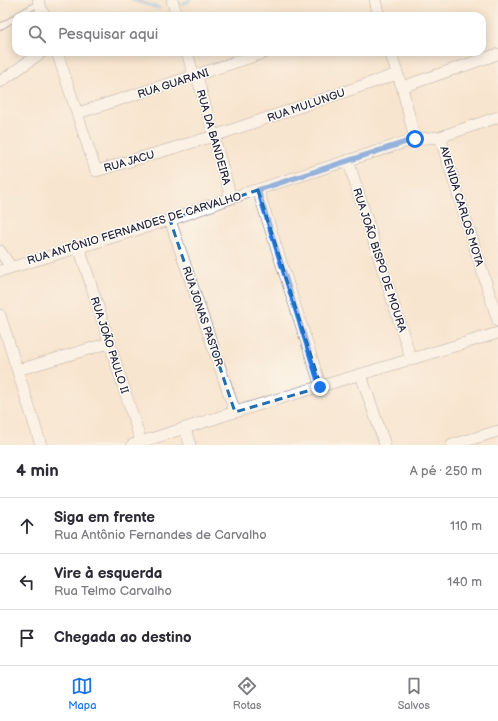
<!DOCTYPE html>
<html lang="pt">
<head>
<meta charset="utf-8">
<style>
  :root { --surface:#fff; --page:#f2f2f3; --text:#2b2b33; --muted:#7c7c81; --line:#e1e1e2; --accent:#1a73e8 }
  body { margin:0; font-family:"Balsamiq Sans",sans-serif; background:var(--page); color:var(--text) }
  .stop { position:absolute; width:12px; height:12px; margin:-9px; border:3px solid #1a73e8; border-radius:50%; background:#fff }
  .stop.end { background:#1a73e8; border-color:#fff; box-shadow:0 1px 4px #0008 }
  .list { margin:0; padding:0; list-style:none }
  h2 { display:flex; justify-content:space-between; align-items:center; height:52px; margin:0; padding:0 16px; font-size:17px }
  h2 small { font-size:13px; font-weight:400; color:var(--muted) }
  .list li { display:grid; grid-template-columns:26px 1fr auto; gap:12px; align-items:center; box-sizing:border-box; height:56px; padding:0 16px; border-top:1px solid var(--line) }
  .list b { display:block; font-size:15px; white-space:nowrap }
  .list p { margin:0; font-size:13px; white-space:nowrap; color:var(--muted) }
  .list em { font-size:13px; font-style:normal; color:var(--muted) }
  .icon { flex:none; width:22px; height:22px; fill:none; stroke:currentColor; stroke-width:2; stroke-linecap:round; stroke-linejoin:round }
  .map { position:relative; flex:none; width:498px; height:445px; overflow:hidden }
  .search { position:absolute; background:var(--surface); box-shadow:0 2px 10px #0003; left:12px; right:12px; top:12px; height:44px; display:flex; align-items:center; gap:10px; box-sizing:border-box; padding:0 14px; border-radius:12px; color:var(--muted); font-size:15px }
  .sheet { height:220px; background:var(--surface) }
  nav { display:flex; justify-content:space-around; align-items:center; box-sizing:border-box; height:56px; border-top:1px solid var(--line); background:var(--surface); font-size:11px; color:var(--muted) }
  nav a { display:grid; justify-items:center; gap:2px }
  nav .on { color:var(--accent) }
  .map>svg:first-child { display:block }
</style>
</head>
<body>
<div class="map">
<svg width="498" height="445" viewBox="0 0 498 445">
  <rect width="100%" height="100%" fill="#fdfcf7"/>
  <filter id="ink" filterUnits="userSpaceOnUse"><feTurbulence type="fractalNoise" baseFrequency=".025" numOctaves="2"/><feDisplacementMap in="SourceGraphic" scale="8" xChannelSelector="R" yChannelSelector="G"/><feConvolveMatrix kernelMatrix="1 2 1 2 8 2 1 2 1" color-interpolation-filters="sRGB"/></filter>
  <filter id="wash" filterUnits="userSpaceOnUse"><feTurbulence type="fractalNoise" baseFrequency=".012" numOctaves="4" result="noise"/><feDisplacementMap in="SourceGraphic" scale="16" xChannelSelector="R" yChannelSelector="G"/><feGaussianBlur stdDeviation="0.9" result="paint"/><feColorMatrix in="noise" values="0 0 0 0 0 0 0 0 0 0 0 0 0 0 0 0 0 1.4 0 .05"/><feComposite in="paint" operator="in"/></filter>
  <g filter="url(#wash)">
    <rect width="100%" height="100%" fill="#f7e5cf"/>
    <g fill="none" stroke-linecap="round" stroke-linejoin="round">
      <path stroke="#71b7e8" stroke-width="3" d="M 133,0 L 159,8
        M 182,4 L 190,0"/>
    </g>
  </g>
  <g filter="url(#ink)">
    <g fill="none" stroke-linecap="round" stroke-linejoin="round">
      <g stroke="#6d666f" stroke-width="7">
        <path id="service" d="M 17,16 L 39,3
          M 0,27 L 16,17"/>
      </g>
      <g stroke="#6d666f" stroke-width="12">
        <path id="minor" d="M 38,0 L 44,16
          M 172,0 L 177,16
          M 375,0 L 379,16
          M 57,52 L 96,171 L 214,136 L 397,74
          M 187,52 L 194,77
          M 390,52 L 402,87 L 415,139
          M 197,76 L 231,198
          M 0,82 L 42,52
          M 402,87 L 498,54
          M 78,113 L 267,52
          M 440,137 L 498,321
          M 348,160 L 411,359
          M 258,190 L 321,387
          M 170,220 L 235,412
          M 79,247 L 141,442
          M 0,251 L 11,267
          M 0,271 L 170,220 L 231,198 L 415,139 L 440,137 L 498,117
          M 0,315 L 41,445
          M 18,370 L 109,343
          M 361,375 L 385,445
          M 185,428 L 190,445
          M 132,445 L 235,412 L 498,333
          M 452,445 L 498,431"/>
      </g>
      <use href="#service" stroke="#fff" stroke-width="5.5"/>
      <use href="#minor" stroke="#fff" stroke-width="11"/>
    </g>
  </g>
  <g fill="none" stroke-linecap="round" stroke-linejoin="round" filter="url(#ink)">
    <path stroke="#1a73e8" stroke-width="5" d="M 320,387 L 258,190 L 415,139"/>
  </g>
  <path d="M0 0H498V445H0ZM 258,190 L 321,387 L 235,412 L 170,220 Z" fill="#f7e5cf" fill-opacity=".55" fill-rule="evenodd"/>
  <path fill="none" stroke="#1f6fb2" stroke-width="3" stroke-dasharray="8 5" stroke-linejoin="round" d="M 258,190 L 321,387 L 235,412 L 170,220 Z"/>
  <g text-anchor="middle" stroke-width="3" stroke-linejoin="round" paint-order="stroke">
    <g font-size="11" fill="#22223b" stroke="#fdfcf7">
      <text transform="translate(173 83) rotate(-18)" y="4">RUA GUARANI</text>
      <text transform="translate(306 105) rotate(-19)" y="4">RUA MULUNGU</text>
      <text transform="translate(214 137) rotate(74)" y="4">RUA DA BANDEIRA</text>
      <text transform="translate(129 161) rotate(-16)" y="4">RUA JACU</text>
      <text transform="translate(462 206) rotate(73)" y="4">AVENIDA CARLOS MOTA</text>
      <text transform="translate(134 228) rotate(-17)" y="4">RUA ANTÔNIO FERNANDES DE CARVALHO</text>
      <text transform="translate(380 260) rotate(72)" y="4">RUA JOÃO BISPO DE MOURA</text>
      <text transform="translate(203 316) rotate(71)" y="4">RUA JONAS PASTOR</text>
      <text transform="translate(110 345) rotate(72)" y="4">RUA JOÃO PAULO II</text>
    </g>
  </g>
</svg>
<div class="stop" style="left:415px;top:139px"></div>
<div class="stop end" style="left:320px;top:387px"></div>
<div class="search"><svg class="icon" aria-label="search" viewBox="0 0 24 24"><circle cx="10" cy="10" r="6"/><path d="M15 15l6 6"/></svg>Pesquisar aqui</div>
</div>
<section class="sheet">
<h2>4 min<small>A pé · 250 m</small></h2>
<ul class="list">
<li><svg class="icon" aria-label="ahead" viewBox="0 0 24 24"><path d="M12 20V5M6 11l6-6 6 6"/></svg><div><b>Siga em frente</b><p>Rua Antônio Fernandes de Carvalho</p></div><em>110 m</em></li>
<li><svg class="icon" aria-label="left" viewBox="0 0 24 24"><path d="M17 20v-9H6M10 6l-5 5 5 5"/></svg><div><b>Vire à esquerda</b><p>Rua Telmo Carvalho</p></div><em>140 m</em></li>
<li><svg class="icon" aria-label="arrive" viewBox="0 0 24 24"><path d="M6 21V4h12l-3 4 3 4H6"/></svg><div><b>Chegada ao destino</b></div></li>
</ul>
</section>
<nav>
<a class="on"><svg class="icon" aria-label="map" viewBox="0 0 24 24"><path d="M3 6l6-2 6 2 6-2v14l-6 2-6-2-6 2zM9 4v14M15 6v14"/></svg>Mapa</a>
<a><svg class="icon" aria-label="directions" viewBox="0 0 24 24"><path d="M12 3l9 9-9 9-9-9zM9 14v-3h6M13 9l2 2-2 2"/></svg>Rotas</a>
<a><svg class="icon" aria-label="saved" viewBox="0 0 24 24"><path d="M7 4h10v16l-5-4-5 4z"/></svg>Salvos</a>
</nav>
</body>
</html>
